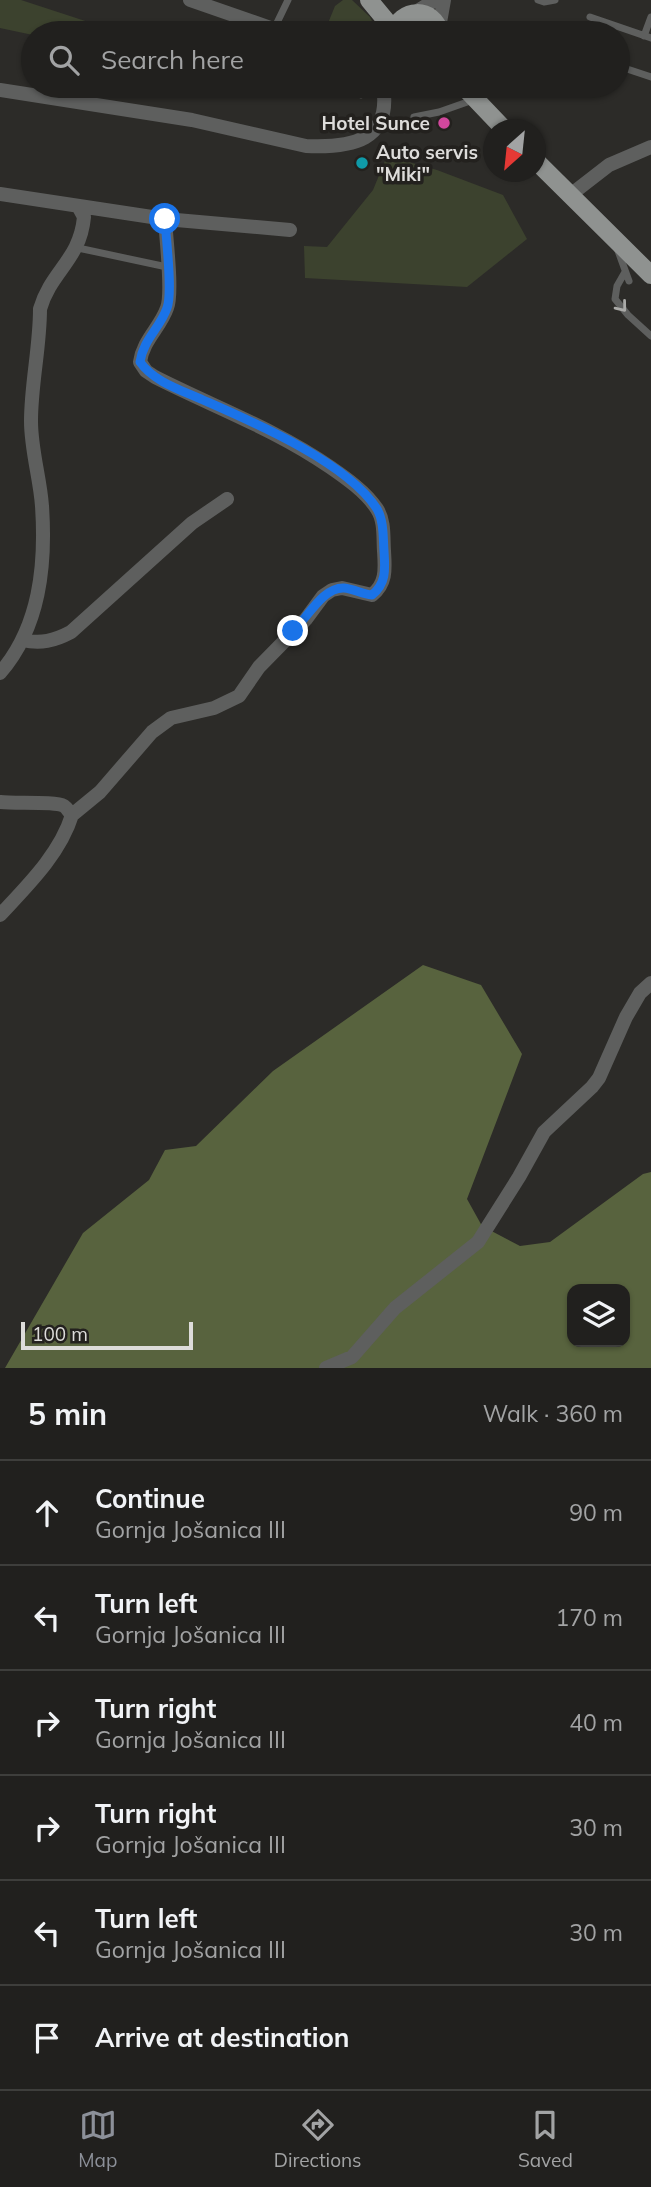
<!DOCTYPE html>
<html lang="en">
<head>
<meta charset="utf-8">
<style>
  :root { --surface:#21201e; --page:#292827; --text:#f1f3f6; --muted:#a2a3a4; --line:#3e3e3c; --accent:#8c9099 }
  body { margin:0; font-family:Mulish,sans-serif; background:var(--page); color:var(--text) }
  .controls { position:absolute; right:21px; bottom:21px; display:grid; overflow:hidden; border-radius:14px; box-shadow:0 2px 5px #0004 }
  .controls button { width:63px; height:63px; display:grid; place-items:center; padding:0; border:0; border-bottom:2px solid var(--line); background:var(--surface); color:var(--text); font:35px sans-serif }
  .compass { position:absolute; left:483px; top:119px; width:63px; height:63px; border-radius:50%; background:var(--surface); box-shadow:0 2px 5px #0004; rotate:207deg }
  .scale { position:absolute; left:21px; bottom:18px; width:172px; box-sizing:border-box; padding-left:7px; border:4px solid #dddcda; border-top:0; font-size:19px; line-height:24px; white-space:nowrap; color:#dddcda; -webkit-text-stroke:5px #23211e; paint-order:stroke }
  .stop { position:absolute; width:21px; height:21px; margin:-16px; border:5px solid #1a73e8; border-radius:50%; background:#fff }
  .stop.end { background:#1a73e8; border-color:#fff; box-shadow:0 2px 7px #0008 }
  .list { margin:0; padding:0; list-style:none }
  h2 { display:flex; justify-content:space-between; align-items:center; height:91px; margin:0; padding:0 28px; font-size:30px }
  h2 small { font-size:23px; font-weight:400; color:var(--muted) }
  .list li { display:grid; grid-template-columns:46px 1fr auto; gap:21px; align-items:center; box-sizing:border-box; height:105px; padding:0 28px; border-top:2px solid var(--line) }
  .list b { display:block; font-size:26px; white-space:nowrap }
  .list p { margin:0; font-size:23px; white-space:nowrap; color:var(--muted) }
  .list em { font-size:23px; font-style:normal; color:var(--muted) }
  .icon { flex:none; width:38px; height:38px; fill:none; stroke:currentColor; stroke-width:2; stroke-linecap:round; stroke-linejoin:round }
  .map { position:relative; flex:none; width:651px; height:1368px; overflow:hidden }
  .search { position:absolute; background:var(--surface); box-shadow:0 2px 5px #0004; left:21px; right:21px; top:21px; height:77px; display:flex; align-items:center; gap:18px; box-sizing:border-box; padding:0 24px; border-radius:38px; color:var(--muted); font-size:26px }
  .sheet { height:721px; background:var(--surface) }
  nav { display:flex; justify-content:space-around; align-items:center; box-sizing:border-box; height:98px; border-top:2px solid var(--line); background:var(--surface); font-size:19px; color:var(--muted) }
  nav a { display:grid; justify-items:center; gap:4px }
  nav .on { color:var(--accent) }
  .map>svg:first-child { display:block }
</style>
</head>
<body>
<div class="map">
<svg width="651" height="1368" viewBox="0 0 651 1368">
  <rect width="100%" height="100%" fill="#2c2b28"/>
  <path fill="#3c422e" d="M 0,0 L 21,0 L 122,33 L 33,33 L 33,35 L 0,28 Z
    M 343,0 L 352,0 L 370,17 L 378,33 L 324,33 L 335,6 Z
    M 387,156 L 437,170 L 503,195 L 527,239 L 467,287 L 305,278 L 304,246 L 327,247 L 373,190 Z"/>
  <path fill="#58633e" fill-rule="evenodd" d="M 423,965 L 481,985 L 522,1054 L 467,1199 L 482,1226 L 520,1246 L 550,1242 L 643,1174 L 651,1172 L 651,1368 L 5,1368 L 83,1233 L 149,1180 L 165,1150 L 196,1146 L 273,1071 ZM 572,1289 L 625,1289 L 625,1342 L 572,1342 Z"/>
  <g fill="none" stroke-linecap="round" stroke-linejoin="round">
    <path stroke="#5e5f5e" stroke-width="7" d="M 538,0 L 544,2 L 555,0
      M 590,17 L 651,38
      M 274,29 L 288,0
      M 441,33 L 503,33
      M 644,36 L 651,17
      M 618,66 L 651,77
      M 361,95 L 364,86
      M 414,117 L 439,112 L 473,100
      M 78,248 L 167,267
      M 617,248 L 629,281
      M 625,272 L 617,286 L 615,299 L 628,315 L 651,336"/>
    <path stroke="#5e5f5e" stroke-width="14" d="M 190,0 L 285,33
      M 416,12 L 435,0
      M 439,28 L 444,0
      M 0,90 L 192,120 L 306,146 C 352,148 392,141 383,86
      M 0,194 L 165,219 L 290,230
      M 569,196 L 609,165 L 651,147
      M 22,640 C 41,644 54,641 71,632 L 192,523 L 227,499
      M 0,673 C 40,627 46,565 42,506 C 40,478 31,450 31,421 C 31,384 40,347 40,309 C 51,271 80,260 84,217 L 78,206
      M 0,802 C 13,804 55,801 64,806 C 67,808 69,812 72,815 C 60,854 27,886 0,915
      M 72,815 L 100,792 L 152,732 L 171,718 L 214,708 L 239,696 L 259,667 L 306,619 L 323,596 L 332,590 L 342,588 L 372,595 C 387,583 385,568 384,551 C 383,538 385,521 377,509 C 366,492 346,478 330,467 C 275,429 214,407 155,377 L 146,371 L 140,362 C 143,340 160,328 167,308 C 173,293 166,238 165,219
      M 326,1368 L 352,1357 L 395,1308 L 478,1242 L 519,1177 L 544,1132 L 592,1087 L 599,1078 L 626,1017 L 640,993 L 651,983"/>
    <path stroke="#8f9290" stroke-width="18" d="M 369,0 L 393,29
      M 393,33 C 400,7 434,6 440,33
      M 463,86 L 505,130
      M 536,161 L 651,275"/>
  </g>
  <defs><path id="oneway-chevron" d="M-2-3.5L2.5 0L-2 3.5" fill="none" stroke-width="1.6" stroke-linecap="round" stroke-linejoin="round" transform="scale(1.75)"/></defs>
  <use stroke="#aaaaa8" href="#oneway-chevron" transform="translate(622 307) rotate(51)"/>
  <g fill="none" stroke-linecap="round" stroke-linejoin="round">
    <path stroke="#1a73e8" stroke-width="9" d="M 165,219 C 166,239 173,293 167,308 C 160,328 143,340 140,362 C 154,382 181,390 203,400 C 253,422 347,462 377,509 C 384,521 383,538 384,551 C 385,568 387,583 372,595 C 362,594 354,589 344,588 C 323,587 308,617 293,631"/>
  </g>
  <circle fill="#d1479c" stroke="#23211e" stroke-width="2.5" cx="444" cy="123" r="7"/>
  <circle fill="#0f9aa8" stroke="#23211e" stroke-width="2.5" cx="362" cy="163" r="7"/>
  <g text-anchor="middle" stroke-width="7" stroke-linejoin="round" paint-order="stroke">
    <g font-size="19" font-weight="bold" fill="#dddcda" stroke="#23211e" text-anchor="end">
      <text x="430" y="130">Hotel Sunce</text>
      <text x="376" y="159" text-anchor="start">Auto servis<tspan x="376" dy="22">"Miki"</tspan></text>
    </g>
  </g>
</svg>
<div class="controls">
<button><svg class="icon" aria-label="layers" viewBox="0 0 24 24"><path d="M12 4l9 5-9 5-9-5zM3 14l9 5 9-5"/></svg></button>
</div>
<svg class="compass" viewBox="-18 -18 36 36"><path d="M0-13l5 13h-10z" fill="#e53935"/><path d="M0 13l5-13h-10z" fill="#a2a3a4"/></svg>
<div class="scale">100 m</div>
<div class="stop" style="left:165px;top:219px"></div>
<div class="stop end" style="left:293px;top:631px"></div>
<div class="search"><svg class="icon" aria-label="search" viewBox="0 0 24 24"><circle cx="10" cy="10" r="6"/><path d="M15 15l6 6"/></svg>Search here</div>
</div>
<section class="sheet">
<h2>5 min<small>Walk · 360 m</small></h2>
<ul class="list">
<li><svg class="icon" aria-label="ahead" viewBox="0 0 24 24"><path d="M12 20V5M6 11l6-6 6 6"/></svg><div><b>Continue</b><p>Gornja Jošanica III</p></div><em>90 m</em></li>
<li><svg class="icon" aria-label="left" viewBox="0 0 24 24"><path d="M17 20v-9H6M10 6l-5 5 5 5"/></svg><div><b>Turn left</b><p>Gornja Jošanica III</p></div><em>170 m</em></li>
<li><svg class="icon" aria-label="right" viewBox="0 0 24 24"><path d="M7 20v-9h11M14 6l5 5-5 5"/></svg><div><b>Turn right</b><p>Gornja Jošanica III</p></div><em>40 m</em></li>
<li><svg class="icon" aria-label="right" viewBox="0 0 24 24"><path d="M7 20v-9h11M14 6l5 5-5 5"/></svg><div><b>Turn right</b><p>Gornja Jošanica III</p></div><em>30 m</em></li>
<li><svg class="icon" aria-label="left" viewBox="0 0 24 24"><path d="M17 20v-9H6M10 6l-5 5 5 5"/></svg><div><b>Turn left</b><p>Gornja Jošanica III</p></div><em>30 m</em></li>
<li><svg class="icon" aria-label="arrive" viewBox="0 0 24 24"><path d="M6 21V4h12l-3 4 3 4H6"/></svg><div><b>Arrive at destination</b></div></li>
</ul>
</section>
<nav>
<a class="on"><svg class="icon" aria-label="map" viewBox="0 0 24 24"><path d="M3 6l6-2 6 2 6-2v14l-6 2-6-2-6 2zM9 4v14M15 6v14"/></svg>Map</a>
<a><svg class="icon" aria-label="directions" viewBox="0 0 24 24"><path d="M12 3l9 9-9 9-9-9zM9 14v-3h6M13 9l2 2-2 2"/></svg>Directions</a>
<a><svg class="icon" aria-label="saved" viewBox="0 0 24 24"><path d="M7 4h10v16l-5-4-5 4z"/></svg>Saved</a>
</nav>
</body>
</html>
